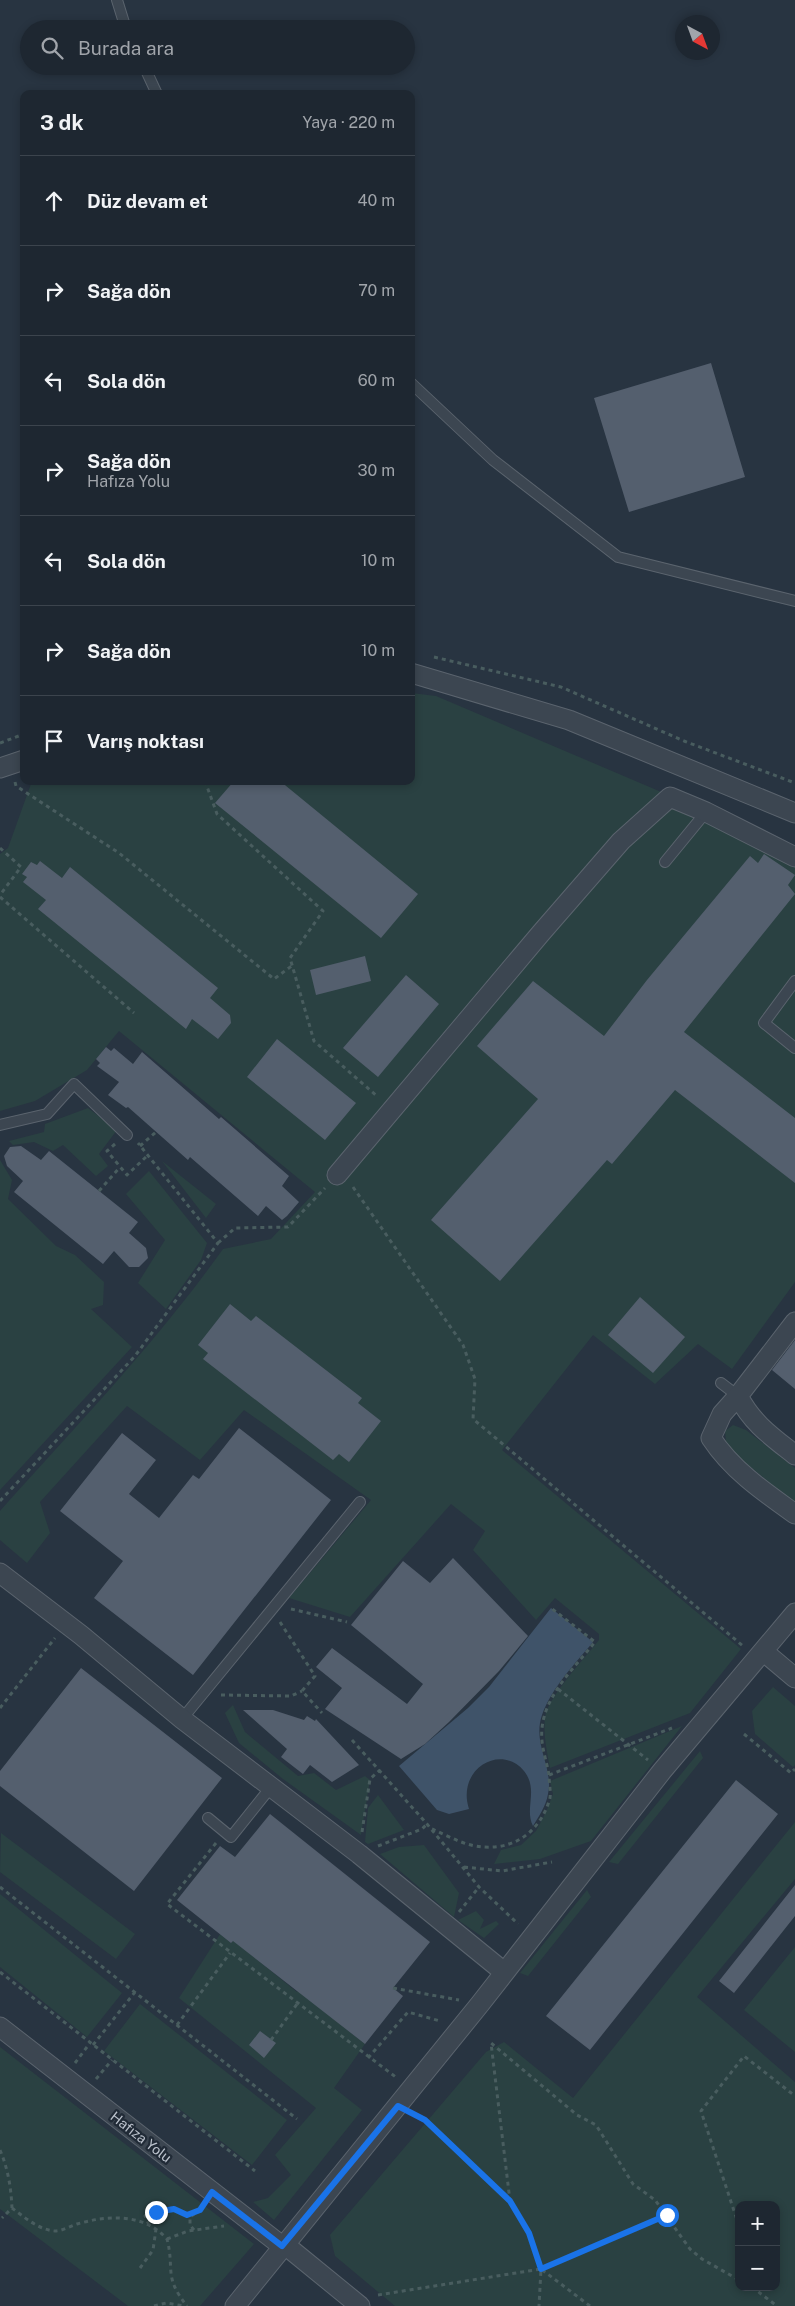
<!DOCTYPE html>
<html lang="tr">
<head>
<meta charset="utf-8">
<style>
  :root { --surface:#1e2731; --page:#2b333d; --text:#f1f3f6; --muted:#a1a5ab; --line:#3c444d }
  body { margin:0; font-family:"Public Sans",sans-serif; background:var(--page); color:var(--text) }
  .controls { position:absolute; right:15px; bottom:15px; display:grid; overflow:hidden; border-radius:10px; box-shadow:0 2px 8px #0003 }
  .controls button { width:45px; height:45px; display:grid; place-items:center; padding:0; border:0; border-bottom:1px solid var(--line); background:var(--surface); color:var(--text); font:25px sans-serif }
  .compass { position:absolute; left:675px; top:15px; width:45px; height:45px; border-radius:50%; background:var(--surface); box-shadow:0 2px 8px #0003; rotate:139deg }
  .stop { position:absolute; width:15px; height:15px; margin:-11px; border:4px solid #1a73e8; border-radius:50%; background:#fff }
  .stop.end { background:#1a73e8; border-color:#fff; box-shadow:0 1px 5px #0008 }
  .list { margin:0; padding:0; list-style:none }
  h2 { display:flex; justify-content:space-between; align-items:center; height:65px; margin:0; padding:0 20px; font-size:21px }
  h2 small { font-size:16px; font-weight:400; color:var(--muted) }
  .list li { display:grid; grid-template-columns:32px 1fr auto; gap:15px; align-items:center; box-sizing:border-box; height:90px; padding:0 20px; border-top:1px solid var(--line) }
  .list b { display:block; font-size:19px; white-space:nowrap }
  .list p { margin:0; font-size:16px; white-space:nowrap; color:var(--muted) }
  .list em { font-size:16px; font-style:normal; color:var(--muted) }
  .icon { flex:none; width:28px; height:28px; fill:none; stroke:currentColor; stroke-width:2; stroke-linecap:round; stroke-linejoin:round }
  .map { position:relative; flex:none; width:795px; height:2306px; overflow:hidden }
  .search { position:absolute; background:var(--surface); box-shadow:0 2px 8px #0003; left:20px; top:20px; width:395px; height:55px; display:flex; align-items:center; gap:12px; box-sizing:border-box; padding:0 18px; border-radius:28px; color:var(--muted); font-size:19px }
  .panel { position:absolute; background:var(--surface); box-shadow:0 2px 8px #0003; left:20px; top:90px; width:395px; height:695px; border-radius:10px }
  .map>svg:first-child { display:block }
</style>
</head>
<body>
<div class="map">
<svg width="795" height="2306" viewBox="0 0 795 2306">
  <rect width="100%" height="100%" fill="#283441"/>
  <path fill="#2a4142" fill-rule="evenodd" d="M 411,693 L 436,696 L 795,849 L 795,1282 L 732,1369 L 698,1344 L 655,1384 L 593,1335 L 502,1450 L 741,1649 L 690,1713 L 550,1768 C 547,1752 543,1734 545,1717 C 548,1697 585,1658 599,1640 L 599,1634 L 555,1598 L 536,1620 L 473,1550 L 485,1531 L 451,1504 L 350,1617 L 289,1598 L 371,1500 L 244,1410 L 200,1460 L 127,1406 L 40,1502 L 50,1533 L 27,1563 L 0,1540 L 0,1511 C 77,1425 156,1343 223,1249 L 271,1239 L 315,1192 L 119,1031 L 87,1070 L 35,1101 L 0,1111 L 0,854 L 8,848 L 32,781 L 411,781 Z
    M 88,1108 L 117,1130 L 99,1154 L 108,1166 L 96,1176 L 63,1145 L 53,1151 L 34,1142 L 13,1145 L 9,1141 L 44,1132 L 45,1124 Z
    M 0,1160 L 12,1180 L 8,1199 L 56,1246 L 75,1255 L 104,1282 L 103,1305 L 91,1309 L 132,1347 L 0,1490 Z
    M 162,1161 L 216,1204 L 206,1218 Z
    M 149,1171 L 207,1243 L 201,1260 L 166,1309 L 138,1283 L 165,1240 L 126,1194 Z
    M 733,1425 L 746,1430 L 795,1468 L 795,1503 L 733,1453 L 726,1442 L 725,1431 Z
    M 773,1687 L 795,1706 L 795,1765 L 793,1767 L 755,1734 L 752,1711 Z
    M 233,1705 L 245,1732 L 298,1776 L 314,1773 L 336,1790 L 365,1776 L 370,1780 L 361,1835 L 283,1779 L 239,1743 L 225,1713 Z
    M 682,1726 L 591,1841 L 540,1859 L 494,1864 L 501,1850 L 521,1845 L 536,1831 L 546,1812 L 553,1794 L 550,1781 Z
    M 700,1751 L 703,1758 L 618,1864 L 609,1862 Z
    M 378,1795 L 404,1830 L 368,1844 L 365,1842 L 368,1808 Z
    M 795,1822 L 795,1879 L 697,1997 L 795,2082 L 795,2306 L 395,2306 L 335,2256 L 330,2235 L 486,2052 L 504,2042 L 573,2098 ZM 739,2205 L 776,2205 L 776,2287 L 739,2287 Z
    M 1,1833 L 135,1934 L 116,1959 L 0,1872 Z
    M 424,1845 L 459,1893 L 454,1917 L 380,1854 L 399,1847 Z
    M 587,1890 L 591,1897 L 528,1976 L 520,1973 Z
    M 0,1894 L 122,1993 L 87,2037 L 0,1967 Z
    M 476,1911 L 484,1920 L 480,1929 L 496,1921 L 499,1924 L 484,1938 L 458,1920 Z
    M 239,1933 L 248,1952 L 297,1992 L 305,1983 L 315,2004 L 365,2044 L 334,2088 L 362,2110 L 274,2220 L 253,2202 L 268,2198 L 291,2175 L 275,2155 L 316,2108 L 179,1998 L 220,1934 L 231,1943 Z
    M 795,1947 L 795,2052 L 744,2010 Z
    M 140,2004 L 287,2120 L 252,2165 L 104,2051 Z
    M 0,2047 L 254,2244 L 200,2306 L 128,2306 L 0,2209 Z"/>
  <path fill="#3f5369" d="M 551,1608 L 593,1642 C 575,1664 552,1687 542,1715 C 532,1744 554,1768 548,1794 C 546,1806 539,1816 533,1826 C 524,1808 539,1790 524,1771 C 501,1743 456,1769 469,1809 L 449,1814 L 437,1810 L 399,1766 L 468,1708 L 489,1687 Z"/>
  <path fill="#545f6e" d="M 711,363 L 745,477 L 629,512 L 594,398 Z
    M 234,781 L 280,781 L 418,894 L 381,938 L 215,803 Z
    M 764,854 L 795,875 L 788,885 L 795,894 L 684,1032 L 795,1118 L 795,1183 L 675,1090 L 612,1164 L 607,1160 L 500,1281 L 431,1220 L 538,1099 L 477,1046 L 533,981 L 604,1036 L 647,980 L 750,856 L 758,863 Z
    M 40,861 L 62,878 L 70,867 L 218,988 L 210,998 L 230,1015 L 231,1023 L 218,1039 L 192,1019 L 186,1029 L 38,909 L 46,900 L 23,882 L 27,877 L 22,874 L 31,862 L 37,865 Z
    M 365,956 L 371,981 L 316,995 L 310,970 Z
    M 406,975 L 439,1004 L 378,1077 L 343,1048 Z
    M 277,1039 L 356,1103 L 325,1140 L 247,1077 Z
    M 106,1047 L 111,1051 L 114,1048 L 133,1064 L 142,1052 L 219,1119 L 221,1117 L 289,1176 L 282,1186 L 299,1202 L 287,1216 L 282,1220 L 266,1206 L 258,1216 L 190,1157 L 188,1160 L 128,1107 L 126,1108 L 108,1095 L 119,1082 L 97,1066 L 100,1063 L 96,1059 Z
    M 21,1146 L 41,1160 L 49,1151 L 138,1222 L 129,1233 L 146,1248 L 148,1258 L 139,1267 L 129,1267 L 114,1251 L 103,1264 L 14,1192 L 23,1181 L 7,1166 L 4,1156 L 10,1147 Z
    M 640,1297 L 685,1337 L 653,1373 L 608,1335 Z
    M 230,1304 L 251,1321 L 256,1316 L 362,1398 L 358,1403 L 381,1421 L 349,1462 L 339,1454 L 333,1460 L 203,1359 L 208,1353 L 198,1345 Z
    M 795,1340 L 795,1389 L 772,1370 Z
    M 239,1428 L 331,1500 L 193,1675 L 94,1598 L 123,1561 L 60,1511 L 122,1433 L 156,1460 L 129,1494 L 159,1518 L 193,1475 L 199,1479 Z
    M 453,1558 L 528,1636 L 499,1671 L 449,1722 L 425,1744 L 401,1759 L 325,1709 L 342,1688 L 316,1667 L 332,1648 L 407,1704 L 423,1684 L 351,1625 L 403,1561 L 430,1583 Z
    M 81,1668 L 222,1778 L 134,1891 L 0,1786 L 0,1771 Z
    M 243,1710 L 273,1710 L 304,1720 L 307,1716 L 315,1721 L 316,1719 L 359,1765 L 332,1782 L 310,1765 L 303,1774 L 281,1757 L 287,1749 Z
    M 736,1780 L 778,1814 L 590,2050 L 546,2016 Z
    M 270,1814 L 430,1942 L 393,1988 L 403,1996 L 365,2044 L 233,1941 L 231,1943 L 177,1900 L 220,1846 L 235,1857 Z
    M 795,1885 L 795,1916 L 734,1993 L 719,1981 Z
    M 260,2031 L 276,2043 L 264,2058 L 249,2045 Z"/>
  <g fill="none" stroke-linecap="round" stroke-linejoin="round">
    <g stroke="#5b646e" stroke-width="12">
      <path id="lane" d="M 117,0 L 126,29
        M 144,66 L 157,94
        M 411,383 L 493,460 L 618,557 L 795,601
        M 665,862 L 706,812
        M 795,981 L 764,1023 L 795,1048
        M 0,1125 L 47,1114 L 74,1084 L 127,1135
        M 721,1383 L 738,1396
        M 182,1719 L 360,1502
        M 208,1818 L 231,1837 L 271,1787"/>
    </g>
    <g stroke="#5b646e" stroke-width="21">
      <path id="street" d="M 411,673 L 569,720 L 795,813
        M 0,768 L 24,760
        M 337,1175 L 541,933 L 621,841 L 670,797 L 706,812 L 795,857
        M 795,1322 L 738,1396 C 753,1424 771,1436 795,1455
        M 738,1396 L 722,1414 L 711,1438 C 732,1470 764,1492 795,1514
        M 0,1573 L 81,1635 L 182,1719 L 359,1854 L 504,1972
        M 763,1651 L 795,1678
        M 0,2027 L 282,2246
        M 284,2244 L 360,2306
        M 235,2306 L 480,2004 L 662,1771 L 795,1613"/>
    </g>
    <path stroke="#495d5f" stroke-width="3" stroke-dasharray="4 4" stroke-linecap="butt" d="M 434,657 L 561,687 L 684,741 L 795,783
      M 0,743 L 24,734
      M 205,781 L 217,814 L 323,911 L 290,958 L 314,1041 L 378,1097
      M 15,782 L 16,786 L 119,853 L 274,979 L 293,965
      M 0,848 L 21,867 L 0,895
      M 0,897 L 134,1013
      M 115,1144 L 107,1151 L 127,1175 L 148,1155
      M 140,1146 L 156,1132
      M 353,1187 L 463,1345 L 475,1379 L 473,1419 L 743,1646
      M 99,1191 L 120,1167
      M 218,1243 L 235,1228 L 288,1227 L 325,1188
      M 0,1501 L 135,1356 L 218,1243 L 138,1143
      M 291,1609 L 347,1622
      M 280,1622 L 315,1676 L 302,1691 L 322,1713
      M 558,1689 L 648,1760
      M 221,1695 L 291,1696 L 302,1691
      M 0,1708 L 55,1638
      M 744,1734 L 791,1773 L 795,1769
      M 352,1740 L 427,1824 L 479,1887 L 518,1924
      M 549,1775 C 547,1763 543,1752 542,1741 C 538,1701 572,1671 595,1642 L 551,1608
      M 432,1829 C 444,1834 458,1842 471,1845 C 508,1854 540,1835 550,1798 C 551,1791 549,1782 549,1775 L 672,1728
      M 362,1832 L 370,1779 L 380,1770
      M 216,1843 L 167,1904 L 397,2078
      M 378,1846 L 422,1829 L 427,1824
      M 464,1867 L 502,1871 L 552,1862
      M 0,1887 L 297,2119
      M 459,1912 L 479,1887
      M 0,1972 L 255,2171
      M 393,1988 L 459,2000
      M 177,2025 L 230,1953
      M 271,2040 L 297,2004
      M 93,2045 L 135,1992
      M 368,2058 L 408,2012 L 440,2021
      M 75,2063 L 90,2043
      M 96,2079 L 112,2060
      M 414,2115 L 425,2120 L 510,2201
      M 0,2150 C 8,2169 11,2187 12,2208 L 2,2218
      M 12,2208 C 24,2217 39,2230 55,2231 C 62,2231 71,2226 77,2224 C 108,2215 144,2213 167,2239 C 175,2270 163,2276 187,2306
      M 149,2225 L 145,2216 L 148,2212 L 162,2212 L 174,2209 L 187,2215 L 200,2210
      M 739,2226 L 701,2111 L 744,2056 L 795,2096
      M 194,2230 L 190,2225 L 190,2217 L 200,2210
      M 167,2239 L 188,2231 L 224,2226
      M 140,2268 L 153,2250 L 156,2229
      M 541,2269 L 667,2215
      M 752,2287 L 777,2306
      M 378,2295 L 541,2269 L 539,2306
      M 154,2306 L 166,2303 L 184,2306
      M 590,2306 L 541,2269 L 529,2233 L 510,2201 L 491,2043 L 577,2115 L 596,2125 L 633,2184 L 655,2200 L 690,2249 L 702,2259 L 739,2280"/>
    <use href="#lane" stroke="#3c4651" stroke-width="10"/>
    <use href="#street" stroke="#3c4651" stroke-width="19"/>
  </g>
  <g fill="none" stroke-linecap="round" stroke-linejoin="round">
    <path stroke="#1a73e8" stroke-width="6" d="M 156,2212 L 174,2209 L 187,2215 L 200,2210 L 212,2192 L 282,2246 L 398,2106 L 425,2120 L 510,2201 L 529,2233 L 541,2269 L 667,2215"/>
  </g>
  <g text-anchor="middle" stroke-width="4.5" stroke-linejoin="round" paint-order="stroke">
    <g font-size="14" fill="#bac1cb" stroke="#212b37">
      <text transform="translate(141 2137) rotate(38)" y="5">Hafıza Yolu</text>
    </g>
  </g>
</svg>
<div class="controls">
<button>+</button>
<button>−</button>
</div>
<svg class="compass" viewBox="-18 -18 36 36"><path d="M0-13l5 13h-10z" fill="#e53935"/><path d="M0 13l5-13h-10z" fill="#a1a5ab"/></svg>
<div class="stop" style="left:667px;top:2215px"></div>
<div class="stop end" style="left:156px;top:2212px"></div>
<div class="search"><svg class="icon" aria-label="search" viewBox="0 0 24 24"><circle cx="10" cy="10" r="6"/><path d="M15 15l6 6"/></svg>Burada ara</div>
<section class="panel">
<h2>3 dk<small>Yaya · 220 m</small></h2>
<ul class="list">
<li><svg class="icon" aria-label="ahead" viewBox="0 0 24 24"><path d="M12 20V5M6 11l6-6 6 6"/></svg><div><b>Düz devam et</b></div><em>40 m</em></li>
<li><svg class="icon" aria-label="right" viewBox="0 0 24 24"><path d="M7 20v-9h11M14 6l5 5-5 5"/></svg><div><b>Sağa dön</b></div><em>70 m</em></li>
<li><svg class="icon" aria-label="left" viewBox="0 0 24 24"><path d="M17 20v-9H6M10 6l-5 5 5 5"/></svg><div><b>Sola dön</b></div><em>60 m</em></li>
<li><svg class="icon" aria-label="right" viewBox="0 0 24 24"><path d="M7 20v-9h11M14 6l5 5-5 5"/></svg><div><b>Sağa dön</b><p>Hafıza Yolu</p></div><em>30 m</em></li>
<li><svg class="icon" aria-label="left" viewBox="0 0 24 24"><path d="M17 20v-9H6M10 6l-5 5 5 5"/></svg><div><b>Sola dön</b></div><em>10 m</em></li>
<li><svg class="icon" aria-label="right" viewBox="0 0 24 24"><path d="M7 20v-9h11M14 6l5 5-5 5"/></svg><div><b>Sağa dön</b></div><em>10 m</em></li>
<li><svg class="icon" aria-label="arrive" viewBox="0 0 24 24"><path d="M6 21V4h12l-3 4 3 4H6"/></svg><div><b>Varış noktası</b></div></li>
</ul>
</section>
</div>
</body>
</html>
